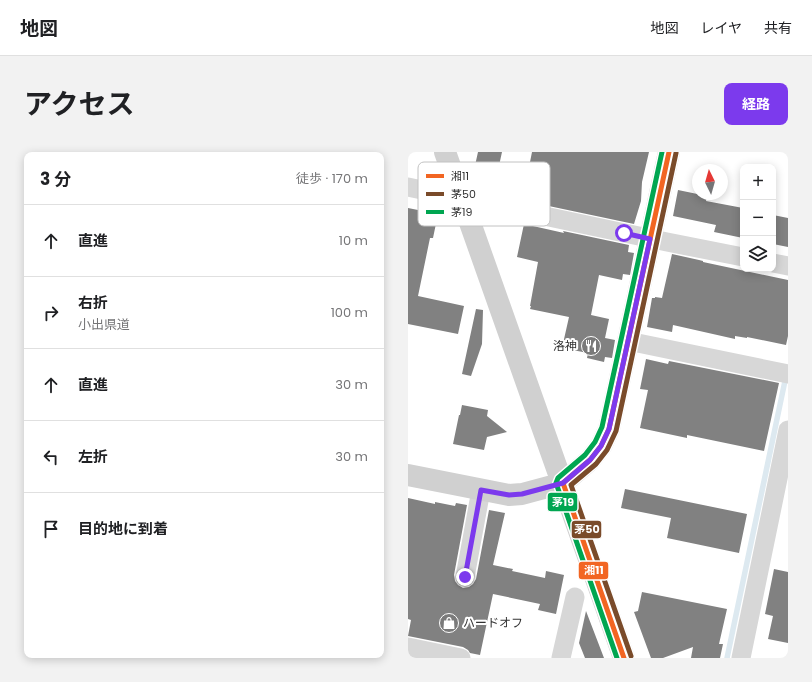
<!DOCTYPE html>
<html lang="ja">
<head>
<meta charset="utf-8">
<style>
  :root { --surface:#fff; --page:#f2f2f2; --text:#202124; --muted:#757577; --line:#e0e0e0; --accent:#7c3aed }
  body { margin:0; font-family:Poppins,"Noto Sans JP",sans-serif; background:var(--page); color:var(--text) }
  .controls { position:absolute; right:12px; top:12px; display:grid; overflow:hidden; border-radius:8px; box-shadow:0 2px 10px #0003 }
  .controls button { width:36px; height:36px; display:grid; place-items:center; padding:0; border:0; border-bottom:1px solid var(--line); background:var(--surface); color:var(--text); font:20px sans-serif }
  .compass { position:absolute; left:284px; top:12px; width:36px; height:36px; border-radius:50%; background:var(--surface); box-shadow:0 2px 10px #0003; rotate:355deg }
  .stop { position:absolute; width:12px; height:12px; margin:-9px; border:3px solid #7c3aed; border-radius:50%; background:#fff }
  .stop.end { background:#7c3aed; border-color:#fff; box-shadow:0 1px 4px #0008 }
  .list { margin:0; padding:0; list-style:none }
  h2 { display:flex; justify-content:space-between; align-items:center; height:52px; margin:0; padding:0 16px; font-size:17px }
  h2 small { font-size:13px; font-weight:400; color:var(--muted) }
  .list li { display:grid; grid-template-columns:26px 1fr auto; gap:12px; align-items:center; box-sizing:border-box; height:72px; padding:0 16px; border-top:1px solid var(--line) }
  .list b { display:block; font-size:15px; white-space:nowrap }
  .list p { margin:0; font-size:13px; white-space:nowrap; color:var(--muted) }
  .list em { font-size:13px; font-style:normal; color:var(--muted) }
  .icon { flex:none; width:22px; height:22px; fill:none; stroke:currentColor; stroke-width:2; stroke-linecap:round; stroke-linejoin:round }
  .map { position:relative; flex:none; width:380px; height:506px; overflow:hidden; border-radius:8px }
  header { display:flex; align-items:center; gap:24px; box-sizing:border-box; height:56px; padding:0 20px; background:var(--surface); border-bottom:1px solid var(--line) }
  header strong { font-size:19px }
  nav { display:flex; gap:22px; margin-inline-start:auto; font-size:14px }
  .intro { display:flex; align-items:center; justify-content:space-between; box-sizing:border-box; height:96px; padding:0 24px }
  h1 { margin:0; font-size:28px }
  .button { padding:10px 18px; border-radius:8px; background:var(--accent); color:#fff; font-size:14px; font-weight:700 }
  main { display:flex; gap:24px; padding:0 24px }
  aside { flex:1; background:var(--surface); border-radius:8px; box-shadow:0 2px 10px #0003 }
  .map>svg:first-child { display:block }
</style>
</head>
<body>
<header>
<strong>地図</strong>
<nav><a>地図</a><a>レイヤ</a><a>共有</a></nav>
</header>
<div class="intro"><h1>アクセス</h1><a class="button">経路</a></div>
<main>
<aside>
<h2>3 分<small>徒歩 · 170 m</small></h2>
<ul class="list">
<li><svg class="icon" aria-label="ahead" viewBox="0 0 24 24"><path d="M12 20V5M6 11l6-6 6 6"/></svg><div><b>直進</b></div><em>10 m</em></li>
<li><svg class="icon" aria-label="right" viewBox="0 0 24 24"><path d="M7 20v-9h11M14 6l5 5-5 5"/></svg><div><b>右折</b><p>小出県道</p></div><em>100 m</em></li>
<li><svg class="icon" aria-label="ahead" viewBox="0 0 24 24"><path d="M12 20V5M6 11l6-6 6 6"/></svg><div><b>直進</b></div><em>30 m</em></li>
<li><svg class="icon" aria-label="left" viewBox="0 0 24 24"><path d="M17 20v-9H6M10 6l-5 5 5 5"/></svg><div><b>左折</b></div><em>30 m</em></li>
<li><svg class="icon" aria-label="arrive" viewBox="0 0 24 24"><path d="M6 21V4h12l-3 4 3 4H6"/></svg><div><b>目的地に到着</b></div></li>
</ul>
</aside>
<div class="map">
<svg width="380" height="506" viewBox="0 0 380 506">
  <rect width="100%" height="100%" fill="#fff"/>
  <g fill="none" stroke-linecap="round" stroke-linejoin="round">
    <path stroke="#dde9f0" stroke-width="5.5" d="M 319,506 L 378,224"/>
  </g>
  <path fill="#818181" d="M 70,0 L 94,0 L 89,23 L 66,18 Z
    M 124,0 L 241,0 L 234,30 L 233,49 L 226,72 L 136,53 L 133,48 L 112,44 L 117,20 L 120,20 Z
    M 270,38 L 299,44 L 298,49 L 335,56 L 335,86 L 306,80 L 308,73 L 265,64 Z
    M 0,56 L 30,62 L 25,86 L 22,86 L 10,144 L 56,154 L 50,182 L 0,172 Z
    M 365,63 L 380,66 L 380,95 L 365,92 Z
    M 116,72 L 156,81 L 155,79 L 221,93 L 220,100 L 226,101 L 222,123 L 215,122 L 214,128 L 191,123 L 183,163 L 201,167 L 197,186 L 207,188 L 204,206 L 197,205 L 196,210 L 179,206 L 180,201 L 154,196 L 161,165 L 122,157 L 123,154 L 122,154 L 130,110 L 109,105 Z
    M 264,102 L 291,108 L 295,109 L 295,110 L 380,128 L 380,184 L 378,193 L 339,185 L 339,186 L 327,184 L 327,187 L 265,173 L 264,180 L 239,175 L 244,146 L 247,146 L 247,145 L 254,146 Z
    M 68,157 L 75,158 L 74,192 L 63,224 L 54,222 Z
    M 238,207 L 260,212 L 261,209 L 371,231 L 356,299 L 279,283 L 279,286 L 232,276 L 240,238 L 232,237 Z
    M 54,253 L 80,258 L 79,264 L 99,280 L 79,285 L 76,298 L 45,292 L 51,263 L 52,263 Z
    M 217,337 L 339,362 L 331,401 L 259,386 L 263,366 L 213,356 Z
    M 0,346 L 27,352 L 27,350 L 47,354 L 48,351 L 59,353 L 46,423 L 47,429 L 50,433 L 55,436 L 61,435 L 65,432 L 68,427 L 81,358 L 97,361 L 85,413 L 105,417 L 104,419 L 137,426 L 138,419 L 156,423 L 148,462 L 130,458 L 132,452 L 85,442 L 72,503 L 62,501 L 60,498 L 55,495 L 0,484 L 3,468 L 0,467 Z
    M 366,417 L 380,420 L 380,491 L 360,487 L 365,464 L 357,462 Z
    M 234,440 L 319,457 L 311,492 L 315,492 L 312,506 L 283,506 L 285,495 L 255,506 L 243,506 L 226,460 L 230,459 Z
    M 178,459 L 196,506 L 177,506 L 171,491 Z"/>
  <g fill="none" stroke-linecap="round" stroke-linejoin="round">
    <path stroke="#d7d7d7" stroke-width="19" d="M 0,35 L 259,90 L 335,105
      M 365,111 L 380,114
      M 220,189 L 380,222
      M 57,425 L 73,338
      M 0,495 L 53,506
      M 153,506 L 167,445
      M 333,506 L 380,278"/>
    <path stroke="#d0d0d0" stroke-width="22" d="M 37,0 L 216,506
      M 0,323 L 101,343 L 114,342 L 155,331 L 182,308 L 193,294 L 201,277 L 261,0"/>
    <g stroke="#fff" stroke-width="8">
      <path id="bus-1" d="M 155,331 L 182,308 L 193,294 L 201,277 L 261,0
        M 155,331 L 216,506"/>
    </g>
    <g stroke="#fff" stroke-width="8">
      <path id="bus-2" d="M 223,504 L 163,333 L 188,312 L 199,298 L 208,279 L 268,1"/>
    </g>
    <g stroke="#fff" stroke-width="8">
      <path id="bus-3" d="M 209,506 L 148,331 L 150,326 L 177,303 L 187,290 L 194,275 L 254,0"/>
    </g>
    <use href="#bus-1" stroke="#f26522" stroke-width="5"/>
    <use href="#bus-2" stroke="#7a4b2a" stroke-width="5"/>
    <use href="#bus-3" stroke="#00a651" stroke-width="5"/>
  </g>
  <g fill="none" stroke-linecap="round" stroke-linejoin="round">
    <path stroke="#7c3aed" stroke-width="5" d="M 57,425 L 73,338 L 101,343 L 114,342 L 155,331 L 182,308 L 193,294 L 201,277 L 242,87 L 216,81"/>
  </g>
  <defs>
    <g id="restaurant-disc" transform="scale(1)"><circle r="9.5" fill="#7a7a7a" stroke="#fff"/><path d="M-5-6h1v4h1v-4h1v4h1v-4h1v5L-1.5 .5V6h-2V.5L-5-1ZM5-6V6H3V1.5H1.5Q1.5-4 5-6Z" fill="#fff"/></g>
    <g id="shop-disc" transform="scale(1)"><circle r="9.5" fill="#7a7a7a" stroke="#fff"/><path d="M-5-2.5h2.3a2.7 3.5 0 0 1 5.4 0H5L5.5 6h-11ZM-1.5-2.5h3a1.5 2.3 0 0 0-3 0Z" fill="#fff"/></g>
  </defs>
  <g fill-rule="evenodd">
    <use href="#restaurant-disc" x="183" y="194"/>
    <use href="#shop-disc" x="41" y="471"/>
  </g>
  <g text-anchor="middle" stroke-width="4" stroke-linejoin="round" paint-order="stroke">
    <g font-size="12" fill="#333" stroke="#fff" text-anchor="end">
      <text x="169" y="198">洛神</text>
      <text x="55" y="475" text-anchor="start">ハードオフ</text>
    </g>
  </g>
  <rect x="10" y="10" width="132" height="64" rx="6" fill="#fff" stroke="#c2c2c2" stroke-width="1"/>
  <rect x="18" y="22" width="18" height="4" fill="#f26522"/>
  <rect x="18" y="40" width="18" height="4" fill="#7a4b2a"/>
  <rect x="18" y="58" width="18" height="4" fill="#00a651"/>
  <g font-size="11" fill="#333">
    <text x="43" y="28">湘11</text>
    <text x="43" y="46">茅50</text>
    <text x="43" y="64">茅19</text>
  </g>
  <g stroke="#fff" stroke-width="1.5">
    <rect x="139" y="340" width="31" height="20" rx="4" fill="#00a651"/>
    <rect x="163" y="368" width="31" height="19" rx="4" fill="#7a4b2a"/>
    <rect x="170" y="409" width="31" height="19" rx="4" fill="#f26522"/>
  </g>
  <g font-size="11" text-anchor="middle" font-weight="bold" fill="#fff">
    <text x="155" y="354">茅19</text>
    <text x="179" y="381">茅50</text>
    <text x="186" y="422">湘11</text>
  </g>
</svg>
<div class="controls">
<button>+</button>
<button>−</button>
<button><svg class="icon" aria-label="layers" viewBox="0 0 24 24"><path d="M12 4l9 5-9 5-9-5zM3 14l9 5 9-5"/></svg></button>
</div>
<svg class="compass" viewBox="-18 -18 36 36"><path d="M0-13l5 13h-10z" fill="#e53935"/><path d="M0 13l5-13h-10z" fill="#757577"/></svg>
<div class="stop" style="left:216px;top:81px"></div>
<div class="stop end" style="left:57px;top:425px"></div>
</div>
</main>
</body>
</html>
